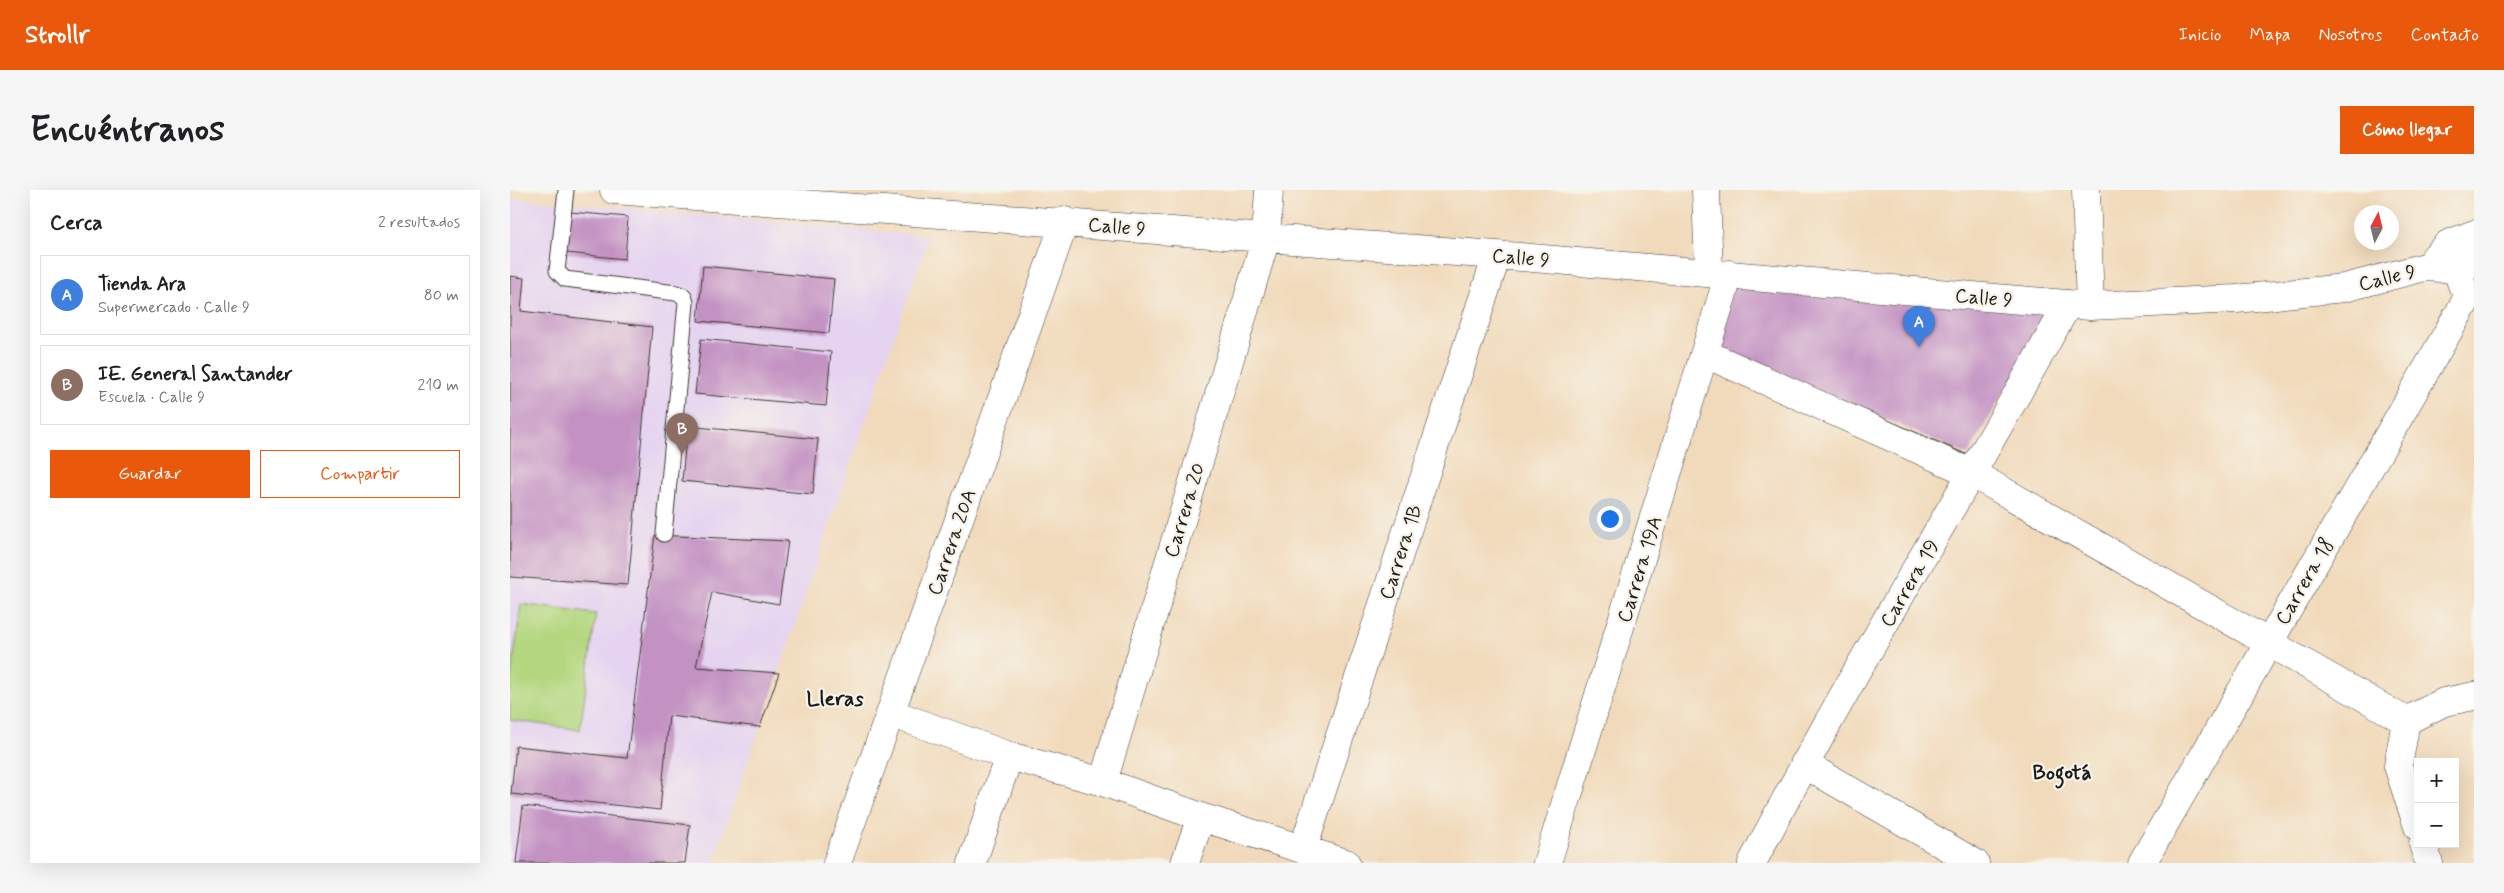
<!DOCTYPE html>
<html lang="es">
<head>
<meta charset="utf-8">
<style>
  :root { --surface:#fff; --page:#f6f6f6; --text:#202124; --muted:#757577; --line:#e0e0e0; --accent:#ea580c }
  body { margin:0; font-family:Mynerve,sans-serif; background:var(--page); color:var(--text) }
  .controls { position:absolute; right:15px; bottom:15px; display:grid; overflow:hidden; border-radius:0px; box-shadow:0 5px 20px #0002 }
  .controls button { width:45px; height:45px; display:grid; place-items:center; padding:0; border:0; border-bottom:1px solid var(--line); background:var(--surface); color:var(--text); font:25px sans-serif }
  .compass { position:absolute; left:1844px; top:15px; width:45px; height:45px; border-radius:50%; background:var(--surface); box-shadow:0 5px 20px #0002; rotate:7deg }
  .you { position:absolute; left:1099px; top:328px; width:18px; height:18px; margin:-12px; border:4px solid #fff; border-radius:50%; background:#1a73e8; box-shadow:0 0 0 8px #1a73e833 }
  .badge { display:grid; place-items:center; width:32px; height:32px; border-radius:50%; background:var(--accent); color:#fff; font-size:16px; font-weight:700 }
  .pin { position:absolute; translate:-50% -41px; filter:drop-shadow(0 1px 2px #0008) }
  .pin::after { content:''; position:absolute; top:26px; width:18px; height:15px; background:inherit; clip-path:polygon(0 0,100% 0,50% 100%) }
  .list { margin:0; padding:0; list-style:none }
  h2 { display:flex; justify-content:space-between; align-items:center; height:65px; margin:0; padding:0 20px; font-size:21px }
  h2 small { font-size:16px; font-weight:400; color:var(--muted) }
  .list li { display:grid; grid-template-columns:32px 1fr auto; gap:15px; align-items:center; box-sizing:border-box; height:80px; margin:0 10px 10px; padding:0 10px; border:1px solid var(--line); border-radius:0px }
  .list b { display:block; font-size:19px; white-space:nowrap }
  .list p { margin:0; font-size:16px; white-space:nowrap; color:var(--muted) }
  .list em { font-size:16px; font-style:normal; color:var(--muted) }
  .actions { display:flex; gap:10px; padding:15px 20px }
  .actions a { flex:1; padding:11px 0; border:1px solid var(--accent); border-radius:0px; text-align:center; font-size:18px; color:var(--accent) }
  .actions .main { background:var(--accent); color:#fff }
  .map { position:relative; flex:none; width:1964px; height:673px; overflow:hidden; border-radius:0px }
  header { display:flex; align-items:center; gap:30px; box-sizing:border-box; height:70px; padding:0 25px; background:var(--accent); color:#fff }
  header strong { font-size:24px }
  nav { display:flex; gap:28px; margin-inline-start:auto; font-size:18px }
  .intro { display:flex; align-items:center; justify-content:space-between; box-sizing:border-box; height:120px; padding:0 30px }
  h1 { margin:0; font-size:35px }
  .button { padding:12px 22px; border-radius:0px; background:var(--accent); color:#fff; font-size:18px; font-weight:700 }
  main { display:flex; gap:30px; padding:0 30px }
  aside { flex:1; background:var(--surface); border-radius:0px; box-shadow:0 5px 20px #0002 }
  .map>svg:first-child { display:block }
</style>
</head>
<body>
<header>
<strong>Strollr</strong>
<nav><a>Inicio</a><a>Mapa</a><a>Nosotros</a><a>Contacto</a></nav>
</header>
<div class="intro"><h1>Encuéntranos</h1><a class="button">Cómo llegar</a></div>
<main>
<aside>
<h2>Cerca<small>2 resultados</small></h2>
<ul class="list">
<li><span class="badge" style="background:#3f7fe0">A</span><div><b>Tienda Ara</b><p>Supermercado · Calle 9</p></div><em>80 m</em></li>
<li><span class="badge" style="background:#8d6e63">B</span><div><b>IE. General Santander</b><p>Escuela · Calle 9</p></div><em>210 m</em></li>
</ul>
<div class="actions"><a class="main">Guardar</a><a>Compartir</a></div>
</aside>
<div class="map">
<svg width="1964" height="673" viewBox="0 0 1964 673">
  <rect width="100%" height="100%" fill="#f7f3e8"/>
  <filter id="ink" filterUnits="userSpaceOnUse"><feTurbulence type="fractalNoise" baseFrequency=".02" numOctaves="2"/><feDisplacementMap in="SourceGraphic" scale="10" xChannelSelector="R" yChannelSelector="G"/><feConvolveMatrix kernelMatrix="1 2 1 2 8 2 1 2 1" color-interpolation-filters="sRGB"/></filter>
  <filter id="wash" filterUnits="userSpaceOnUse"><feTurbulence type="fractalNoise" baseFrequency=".0096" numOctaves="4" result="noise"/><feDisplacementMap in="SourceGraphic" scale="20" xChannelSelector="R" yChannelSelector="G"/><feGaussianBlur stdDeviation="1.12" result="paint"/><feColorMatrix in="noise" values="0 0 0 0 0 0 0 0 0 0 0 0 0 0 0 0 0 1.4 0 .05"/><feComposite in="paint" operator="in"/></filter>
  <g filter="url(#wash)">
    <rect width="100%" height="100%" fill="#f1dabb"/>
    <path fill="#e5d3f1" d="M 0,8 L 419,46 L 203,673 L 0,673 Z"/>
    <path fill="#b3d67e" stroke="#68794d" d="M 11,414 L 86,424 L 70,540 L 0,530 L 0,496 Z"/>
    <g id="blocks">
      <path fill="#c392c3" d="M 60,22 L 118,27 L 115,69 L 57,63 Z
        M 193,76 L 324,89 L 319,143 L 188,131 Z
        M 0,86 L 14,88 L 11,121 L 142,137 L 118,395 L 0,387 Z
        M 1224,92 L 1539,123 L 1458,265 L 1286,190 L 1204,159 Z
        M 191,149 L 321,162 L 316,216 L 185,204 Z
        M 177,236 L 308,249 L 303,304 L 172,291 Z
        M 145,345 L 278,351 L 269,414 L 202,402 L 186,477 L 269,483 L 250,537 L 159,526 L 150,620 L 1,604 L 6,556 L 117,568 Z
        M 13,616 L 180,635 L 175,673 L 6,673 Z"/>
    </g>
  </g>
  <g filter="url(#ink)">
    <use href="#blocks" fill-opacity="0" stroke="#3c3834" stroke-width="1"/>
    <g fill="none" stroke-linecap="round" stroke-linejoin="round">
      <g stroke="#3c3834" stroke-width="17">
        <path id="service" d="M 56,0 L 47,81 L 55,89 L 166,103 L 174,106 L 176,113 L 154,344"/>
      </g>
      <g stroke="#3c3834" stroke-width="29">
        <path id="minor" d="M 104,0 L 987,65 L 1580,116 L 1726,109 L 1834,98 L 1915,77 L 1947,79 L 1964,73
          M 1196,0 L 1199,83
          M 1576,0 L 1580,116
          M 1938,54 L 1952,95
          M 1925,67 L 1938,54 L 1964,44
          M 1196,164 L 1463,284 L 1896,531
          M 381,523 L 499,566 L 593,592 L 691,627 L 836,673
          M 1896,531 L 1888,576 L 1908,637
          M 1896,531 L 1934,512 L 1964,506
          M 1294,574 L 1465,673
          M 593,592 L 756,48 L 759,0
          M 1913,654 L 1919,673
          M 793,659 L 987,65
          M 327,673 L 555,31
          M 462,673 L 499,566
          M 675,673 L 691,627
          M 1037,673 L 1219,84
          M 1242,673 C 1341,483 1454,301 1558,114
          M 1632,673 L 1957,109"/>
      </g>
      <use href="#service" stroke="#fff" stroke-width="15"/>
      <use href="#minor" stroke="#fff" stroke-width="28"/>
    </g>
  </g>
  <g text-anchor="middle" stroke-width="4.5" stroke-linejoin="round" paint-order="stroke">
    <g font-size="20" fill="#1c1c1c" stroke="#f7f3e8">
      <text transform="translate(607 36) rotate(5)" y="7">Calle 9</text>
      <text transform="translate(1011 67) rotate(5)" y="7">Calle 9</text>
      <text transform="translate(1877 87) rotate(-14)" y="7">Calle 9</text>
      <text transform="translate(1474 107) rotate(5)" y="7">Calle 9</text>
      <text transform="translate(674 320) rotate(-73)" y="7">Carrera 20</text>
      <text transform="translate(441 352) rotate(-71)" y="7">Carrera 20A</text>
      <text transform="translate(890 362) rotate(-72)" y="7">Carrera 1B</text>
      <text transform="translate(1129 379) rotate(-73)" y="7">Carrera 19A</text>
      <text transform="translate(1794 391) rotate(-60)" y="7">Carrera 18</text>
      <text transform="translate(1399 393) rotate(-60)" y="7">Carrera 19</text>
    </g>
    <g font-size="21" font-weight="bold" fill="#1c1c1c" stroke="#f7f3e8">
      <text x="325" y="515">Lleras</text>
      <text x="1552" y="589">Bogotá</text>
    </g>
  </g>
</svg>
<div class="controls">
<button>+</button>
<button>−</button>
</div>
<svg class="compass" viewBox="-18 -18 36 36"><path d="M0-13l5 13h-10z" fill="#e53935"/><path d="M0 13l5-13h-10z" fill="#757577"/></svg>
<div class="you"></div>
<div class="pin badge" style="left:1409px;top:157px;background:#3f7fe0">A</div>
<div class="pin badge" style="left:172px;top:264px;background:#8d6e63">B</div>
</div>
</main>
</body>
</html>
